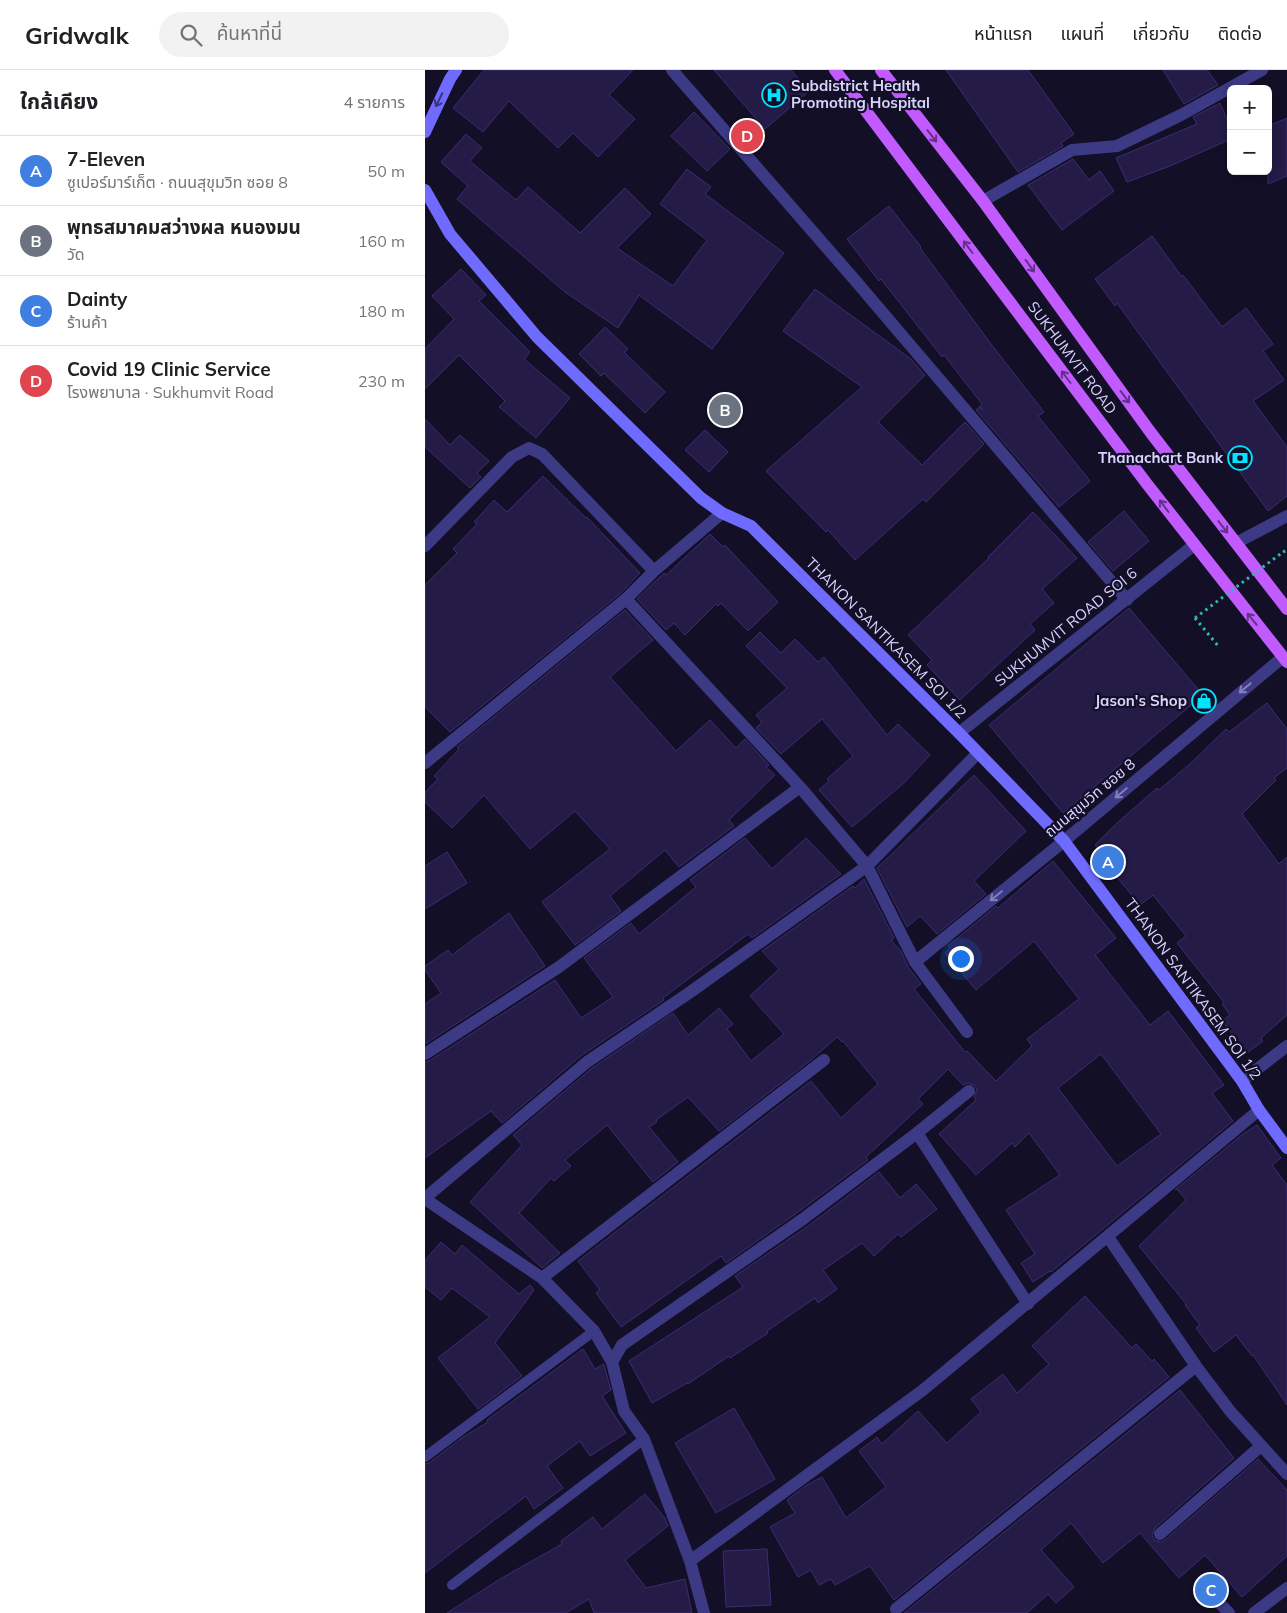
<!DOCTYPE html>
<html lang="th">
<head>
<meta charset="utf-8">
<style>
  :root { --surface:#fff; --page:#f2f2f2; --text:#202124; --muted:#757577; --line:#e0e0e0; --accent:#127987 }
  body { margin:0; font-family:Mulish,"Noto Sans Thai",sans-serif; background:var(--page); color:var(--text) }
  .controls { position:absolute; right:15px; top:15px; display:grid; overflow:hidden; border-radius:8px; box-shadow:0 2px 12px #0003 }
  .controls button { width:45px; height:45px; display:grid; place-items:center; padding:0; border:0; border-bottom:1px solid var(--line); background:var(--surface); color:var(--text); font:25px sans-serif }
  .you { position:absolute; left:535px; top:888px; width:18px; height:18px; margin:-12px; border:4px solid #fff; border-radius:50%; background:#1a73e8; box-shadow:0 0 0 8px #1a73e833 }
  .badge { display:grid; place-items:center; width:32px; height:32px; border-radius:50%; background:var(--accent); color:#fff; font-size:16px; font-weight:700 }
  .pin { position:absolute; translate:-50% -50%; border:2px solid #fff; box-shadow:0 1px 5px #0006 }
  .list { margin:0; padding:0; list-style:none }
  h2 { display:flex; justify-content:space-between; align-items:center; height:65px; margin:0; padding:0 20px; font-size:21px }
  h2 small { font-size:16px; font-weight:400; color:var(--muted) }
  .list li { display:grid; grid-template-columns:32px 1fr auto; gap:15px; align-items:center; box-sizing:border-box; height:70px; padding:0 20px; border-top:1px solid var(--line) }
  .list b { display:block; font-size:19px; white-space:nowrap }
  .list p { margin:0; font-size:16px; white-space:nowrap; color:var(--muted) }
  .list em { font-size:16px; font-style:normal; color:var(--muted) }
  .icon { flex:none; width:28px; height:28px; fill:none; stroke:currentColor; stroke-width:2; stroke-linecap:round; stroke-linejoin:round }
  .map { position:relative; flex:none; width:862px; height:1543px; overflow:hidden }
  header { display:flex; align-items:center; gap:30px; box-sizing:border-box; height:70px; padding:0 25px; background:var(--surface); border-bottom:1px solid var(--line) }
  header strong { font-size:24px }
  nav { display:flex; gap:28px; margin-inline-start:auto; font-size:18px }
  .search { width:350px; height:45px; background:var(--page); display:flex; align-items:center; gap:12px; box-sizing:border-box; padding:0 18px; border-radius:28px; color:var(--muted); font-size:19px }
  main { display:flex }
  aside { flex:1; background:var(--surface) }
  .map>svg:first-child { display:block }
</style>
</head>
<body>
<header>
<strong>Gridwalk</strong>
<div class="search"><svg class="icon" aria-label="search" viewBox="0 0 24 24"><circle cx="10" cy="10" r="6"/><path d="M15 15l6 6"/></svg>ค้นหาที่นี่</div>
<nav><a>หน้าแรก</a><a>แผนที่</a><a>เกี่ยวกับ</a><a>ติดต่อ</a></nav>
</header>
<main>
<aside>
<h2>ใกล้เคียง<small>4 รายการ</small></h2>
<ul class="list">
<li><span class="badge" style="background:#3f7fe0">A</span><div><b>7-Eleven</b><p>ซูเปอร์มาร์เก็ต · ถนนสุขุมวิท ซอย 8</p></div><em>50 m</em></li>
<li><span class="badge" style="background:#6b7280">B</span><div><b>พุทธสมาคมสว่างผล หนองมน</b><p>วัด</p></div><em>160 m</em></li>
<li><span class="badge" style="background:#3f7fe0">C</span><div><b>Dainty</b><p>ร้านค้า</p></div><em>180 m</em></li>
<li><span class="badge" style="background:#e0444e">D</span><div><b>Covid 19 Clinic Service</b><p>โรงพยาบาล · Sukhumvit Road</p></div><em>230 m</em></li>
</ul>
</aside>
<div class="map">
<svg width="862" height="1543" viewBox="0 0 862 1543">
  <rect width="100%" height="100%" fill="#130f26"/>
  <path fill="#241b47" stroke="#3b2d73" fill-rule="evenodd" d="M 59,0 L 208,0 L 184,25 L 210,49 L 173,87 L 148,63 L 133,78 L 84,31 L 58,62 L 28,38 Z
    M 289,0 L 366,0 L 384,21 L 340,59 Z
    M 521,0 L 603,0 L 649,64 L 636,73 L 638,76 L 593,102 Z
    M 738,0 L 782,0 L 793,15 L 759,34 Z
    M 795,33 L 806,58 L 806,69 L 745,96 L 702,112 L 691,88 L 772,54 L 768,47 Z
    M 269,42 L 305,79 L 282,101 L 246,66 Z
    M 862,48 L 862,106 L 843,114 L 843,56 Z
    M 41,64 L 57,78 L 45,91 L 91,130 L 103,117 L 155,163 L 200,118 L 226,144 L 192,178 L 248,216 L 282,170 L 235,134 L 262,99 L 286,117 L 280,124 L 359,183 L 287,279 L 214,225 L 193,258 L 140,222 L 32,129 L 43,116 L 16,92 Z
    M 648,89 L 664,110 L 675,101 L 689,121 L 637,160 L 603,115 Z
    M 464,136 L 496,177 L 495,178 L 566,274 L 619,342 L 613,346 L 665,411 L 634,437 L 551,340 L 554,337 L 558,340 L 555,336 L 557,334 L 519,285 L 517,287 L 456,209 L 454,211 L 422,169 Z
    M 727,166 L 757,207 L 758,205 L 797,257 L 821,238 L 848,274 L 838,281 L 859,310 L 828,331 L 862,377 L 862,426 L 843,441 L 692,233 L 690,236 L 670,209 Z
    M 36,199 L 61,225 L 54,231 L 105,282 L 99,289 L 145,328 L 111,368 L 74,337 L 80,331 L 34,285 L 0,319 L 0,279 L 29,249 L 7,226 Z
    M 390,219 L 486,289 L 500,305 L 453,352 L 497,395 L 540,352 L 559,374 L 501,432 L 498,429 L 430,490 L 403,460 L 401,462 L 341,401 L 437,317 L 358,261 Z
    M 180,257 L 203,279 L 199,282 L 240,322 L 220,343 L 179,303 L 176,306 L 154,284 Z
    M 0,349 L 25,375 L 35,365 L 64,391 L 52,403 L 56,407 L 45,418 L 0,377 Z
    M 280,360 L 303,382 L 284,402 L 260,380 Z
    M 118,406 L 161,448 L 162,447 L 215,503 L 196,523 L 25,662 L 0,637 L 0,515 L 32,483 L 28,479 L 52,454 L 49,452 L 69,430 L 82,442 Z
    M 699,441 L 724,471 L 688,501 L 663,472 Z
    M 608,442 L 652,488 L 617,519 L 629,533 L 605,554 L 610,560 L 535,630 L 502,595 L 507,590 L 483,565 L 564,488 L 563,487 Z
    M 285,464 L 298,477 L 300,475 L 353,532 L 323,561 L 296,533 L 293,536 L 291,534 L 260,565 L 249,553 L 241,560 L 212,529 L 239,503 L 241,505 Z
    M 704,538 L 778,625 L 638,743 L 564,655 Z
    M 200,540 L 228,570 L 185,607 L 251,681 L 285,650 L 311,678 L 320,669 L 344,695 L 341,697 L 350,705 L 304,750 L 309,756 L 254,797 L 240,780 L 185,826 L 196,841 L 150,875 L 117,832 L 185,779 L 150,741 L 105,779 L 59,725 L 27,758 L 0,732 L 0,722 L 13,709 L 9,706 L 34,679 L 32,677 Z
    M 335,562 L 356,583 L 370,569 L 393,592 L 399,587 L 462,665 L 473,654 L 505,685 L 480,712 L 427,757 L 394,720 L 404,711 L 402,709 L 428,686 L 397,649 L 356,684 L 331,658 L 337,652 L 331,645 L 362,618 L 321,576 Z
    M 842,633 L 862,659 L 862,698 L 849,708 L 851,710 L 817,744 L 854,794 L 862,787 L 862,945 L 836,968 L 838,971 L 822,983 L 797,951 L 805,945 L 797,934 L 799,932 L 752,873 L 761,866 L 728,825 L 715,835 L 681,794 L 685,790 L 670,775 L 691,754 L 732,718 L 734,720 L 767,692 L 801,659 L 804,662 Z
    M 549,705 L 601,761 L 549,811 L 561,824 L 512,864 L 495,846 L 482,857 L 452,798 Z
    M 320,768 L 347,799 L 381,768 L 416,804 L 327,868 L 323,864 L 238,928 L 239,930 L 157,985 L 77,1053 L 66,1041 L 0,1088 L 0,992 L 4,991 L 130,910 L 156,948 L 188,927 L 159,888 L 206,853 L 214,864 L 271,817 L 265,810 Z
    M 22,782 L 42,813 L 0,839 L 0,796 Z
    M 628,791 L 691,868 L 670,885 L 725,955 L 743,941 L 799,1015 L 787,1023 L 808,1051 L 626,1202 L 625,1201 L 608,1212 L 596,1193 L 610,1184 L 581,1140 L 635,1105 L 604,1063 L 590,1077 L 587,1073 L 551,1105 L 514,1064 L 551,1030 L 549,1027 L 552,1020 L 550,1016 L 543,1013 L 538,1015 L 523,999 L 493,1029 L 498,1034 L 441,1087 L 443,1090 L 373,1142 L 301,1193 L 296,1186 L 196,1257 L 171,1223 L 175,1220 L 153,1191 L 386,1011 L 416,1048 L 453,1014 L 418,971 L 417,972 L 412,967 L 386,990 L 294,1061 L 263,1027 L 231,1050 L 232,1052 L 224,1057 L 253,1092 L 228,1112 L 182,1055 L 140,1090 L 146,1096 L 129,1111 L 126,1108 L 94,1143 L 135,1183 L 117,1198 L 45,1132 L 97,1075 L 88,1065 L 167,998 L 248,943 L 263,965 L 294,938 L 308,954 L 302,959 L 326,991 L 359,964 L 325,926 L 354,899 L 337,881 L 428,816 L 430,818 L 439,809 L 469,868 L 466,870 L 476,881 L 483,897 L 496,914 L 489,919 L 540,982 L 542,981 L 571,1011 L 607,976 L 602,969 L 654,929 L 609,871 L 551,920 L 520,883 L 525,878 L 523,876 L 571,836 L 573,838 ZM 676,984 L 736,1064 L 692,1096 L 633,1018 Z
    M 84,843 L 120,896 L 0,974 L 0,934 L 16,923 L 0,900 L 0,896 L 23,880 L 27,885 Z
    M 832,1055 L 856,1088 L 847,1095 L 862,1115 L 862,1335 L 828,1285 L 827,1286 L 811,1265 L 789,1282 L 771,1258 L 775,1255 L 760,1235 L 761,1234 L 714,1176 L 761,1130 L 752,1119 L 750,1120 L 818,1064 Z
    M 454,1102 L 475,1128 L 491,1114 L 512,1139 L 476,1167 L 473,1164 L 449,1186 L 437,1173 L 398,1200 L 412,1219 L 393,1233 L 390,1228 L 342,1261 L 343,1263 L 305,1288 L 304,1286 L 263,1314 L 262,1313 L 227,1333 L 204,1291 L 318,1217 L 310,1206 L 383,1156 Z
    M 16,1172 L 30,1184 L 37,1175 L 94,1224 L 105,1215 L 109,1220 L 70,1273 L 97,1306 L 53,1339 L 13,1288 L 65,1247 L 27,1218 L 16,1230 L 0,1217 L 0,1190 Z
    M 660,1226 L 707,1278 L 711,1274 L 727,1291 L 729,1289 L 744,1307 L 469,1530 L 445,1496 L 410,1515 L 406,1509 L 394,1515 L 386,1500 L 373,1507 L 345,1457 L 370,1443 L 362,1430 L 382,1415 L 397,1407 L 421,1448 L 461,1417 L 434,1381 L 452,1367 L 457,1374 L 493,1341 L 522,1373 L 556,1342 L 546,1329 L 578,1304 L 592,1323 L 624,1294 L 607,1276 Z
    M 158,1279 L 170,1299 L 179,1294 L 179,1295 L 186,1320 L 177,1326 L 201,1363 L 165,1386 L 155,1371 L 122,1396 L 138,1418 L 109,1439 L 101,1426 L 0,1503 L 0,1394 L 4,1393 L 38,1367 L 63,1352 L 62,1350 Z
    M 755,1320 L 809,1388 L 730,1458 L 727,1465 L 729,1470 L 736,1472 L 740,1470 L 833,1389 L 862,1420 L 862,1486 L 817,1527 L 780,1485 L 754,1508 L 715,1463 L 678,1493 L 646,1453 L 616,1480 L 649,1517 L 631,1533 L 623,1524 L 602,1543 L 479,1543 Z
    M 309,1338 L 350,1409 L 291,1443 L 250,1373 Z
    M 220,1424 L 240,1448 L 243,1456 L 200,1490 L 221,1518 L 260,1509 L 267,1543 L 169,1543 L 164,1529 L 141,1543 L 22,1543 L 75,1509 L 137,1474 L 136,1471 L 168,1447 L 177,1459 Z
    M 342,1479 L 346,1535 L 301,1537 L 298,1481 Z"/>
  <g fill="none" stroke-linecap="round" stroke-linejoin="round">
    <path stroke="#2fb8b0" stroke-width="3" stroke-dasharray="2.5 4" stroke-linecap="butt" d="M 858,482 L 862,480
      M 770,548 L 794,577"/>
    <path stroke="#3d3a85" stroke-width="10" d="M 0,1387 L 169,1261
      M 27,1515 L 219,1369"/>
    <path stroke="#3d3a85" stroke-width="12" d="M 247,0 L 429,209 L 702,530
      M 558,131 L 647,80 L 692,76 L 756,45 L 837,0
      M 811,473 L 862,446
      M 0,476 L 87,387 L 104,378 L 117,384 L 229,501
      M 201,529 L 375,717 L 442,796 L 490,892 L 542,962
      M 534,663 L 769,475
      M 0,693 L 201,529 L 229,501 L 297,443
      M 490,892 L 639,771 L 858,587
      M 0,984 L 134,897 L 375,717
      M 817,1011 L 862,976
      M 492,1063 L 603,1234
      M 0,1128 L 162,992 L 264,923 L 442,796 L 552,684
      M 0,1129 L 117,1208 L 169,1261 L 187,1292 L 199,1341 L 219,1369 L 265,1491 L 279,1543
      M 683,1167 L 771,1296 L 805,1341 L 862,1404
      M 117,1208 L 399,990
      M 187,1292 L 197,1275 L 378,1149 L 492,1063 L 544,1021
      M 735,1464 L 836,1376
      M 265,1491 L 498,1320 L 834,1040
      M 777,1514 L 804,1543
      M 471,1539 L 771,1296
      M 829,1543 L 862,1518"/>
    <path stroke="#6f6bff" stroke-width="12" d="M 0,62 L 25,9 L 31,0
      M 0,120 L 25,164 L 112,267 L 276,428 L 297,443 L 326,456 L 534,663 L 639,771 L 817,1011 L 834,1040 L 862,1078"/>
    <path stroke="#c25bff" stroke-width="12" d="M 410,0 L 722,414 L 862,592
      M 456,0 L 558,131 L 726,363 L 862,539"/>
    <path stroke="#2fb8b0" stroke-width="3" stroke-dasharray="2.5 4" stroke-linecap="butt" d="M 770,548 L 858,482"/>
  </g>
  <defs><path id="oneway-shaft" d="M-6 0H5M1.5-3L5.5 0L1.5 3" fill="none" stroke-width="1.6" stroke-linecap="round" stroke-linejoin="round" transform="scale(1.25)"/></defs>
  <use stroke="#38347d" href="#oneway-shaft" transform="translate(14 30) rotate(116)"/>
  <g stroke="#623188">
    <use href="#oneway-shaft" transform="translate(507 66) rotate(52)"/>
    <use href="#oneway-shaft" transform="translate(543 177) rotate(-127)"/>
    <use href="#oneway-shaft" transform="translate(605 196) rotate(54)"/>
    <use href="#oneway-shaft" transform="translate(641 307) rotate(-127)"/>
    <use href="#oneway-shaft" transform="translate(700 327) rotate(54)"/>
    <use href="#oneway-shaft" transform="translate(739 436) rotate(-127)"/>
    <use href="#oneway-shaft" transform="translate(798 457) rotate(52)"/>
    <use href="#oneway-shaft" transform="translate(827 549) rotate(-129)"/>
  </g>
  <g stroke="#837fbc">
    <use href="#oneway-shaft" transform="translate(820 618) rotate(140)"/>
    <use href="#oneway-shaft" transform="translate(696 723) rotate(140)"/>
    <use href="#oneway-shaft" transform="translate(571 826) rotate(141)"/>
  </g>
  <defs>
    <g id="hospital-ring" transform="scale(1.25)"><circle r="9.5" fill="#130f26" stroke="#00e5ff" stroke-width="1.5"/><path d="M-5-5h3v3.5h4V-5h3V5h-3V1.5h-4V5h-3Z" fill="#00e5ff"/></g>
    <g id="bank-ring" transform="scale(1.25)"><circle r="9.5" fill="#130f26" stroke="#00e5ff" stroke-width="1.5"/><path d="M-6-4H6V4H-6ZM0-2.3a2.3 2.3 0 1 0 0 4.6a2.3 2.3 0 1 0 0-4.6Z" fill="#00e5ff"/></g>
    <g id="shop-ring" transform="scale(1.25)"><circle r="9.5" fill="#130f26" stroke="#00e5ff" stroke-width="1.5"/><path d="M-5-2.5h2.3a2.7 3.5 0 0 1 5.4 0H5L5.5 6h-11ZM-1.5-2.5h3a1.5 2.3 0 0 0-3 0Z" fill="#00e5ff"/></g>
  </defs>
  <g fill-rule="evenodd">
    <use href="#hospital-ring" x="349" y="25"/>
    <use href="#bank-ring" x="815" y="388"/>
    <use href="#shop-ring" x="779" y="631"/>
  </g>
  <g text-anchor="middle" stroke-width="4.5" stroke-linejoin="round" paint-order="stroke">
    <g font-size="15" font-weight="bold" fill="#d9d4ff" stroke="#130f26" text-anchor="end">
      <text x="366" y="21" text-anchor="start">Subdistrict Health<tspan x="366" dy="17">Promoting Hospital</tspan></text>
      <text x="798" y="393">Thanachart Bank</text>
      <text x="762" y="636">Jason's Shop</text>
    </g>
    <g font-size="15" fill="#d9d4ff" stroke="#130f26">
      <text transform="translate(647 288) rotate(53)" y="5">SUKHUMVIT ROAD</text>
      <text transform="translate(641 557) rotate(-39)" y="5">SUKHUMVIT ROAD SOI 6</text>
      <text transform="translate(461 568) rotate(45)" y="5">THANON SANTIKASEM SOI 1/2</text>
      <text transform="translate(665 728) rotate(-40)" y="5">ถนนสุขุมวิท ซอย 8</text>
      <text transform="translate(768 919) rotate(54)" y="5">THANON SANTIKASEM SOI 1/2</text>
    </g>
  </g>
</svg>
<div class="controls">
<button>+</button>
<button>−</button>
</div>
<div class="you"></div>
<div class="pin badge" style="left:683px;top:792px;background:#3f7fe0">A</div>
<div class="pin badge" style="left:300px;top:340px;background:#6b7280">B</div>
<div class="pin badge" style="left:786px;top:1520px;background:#3f7fe0">C</div>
<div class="pin badge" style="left:322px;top:66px;background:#e0444e">D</div>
</div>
</main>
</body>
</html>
